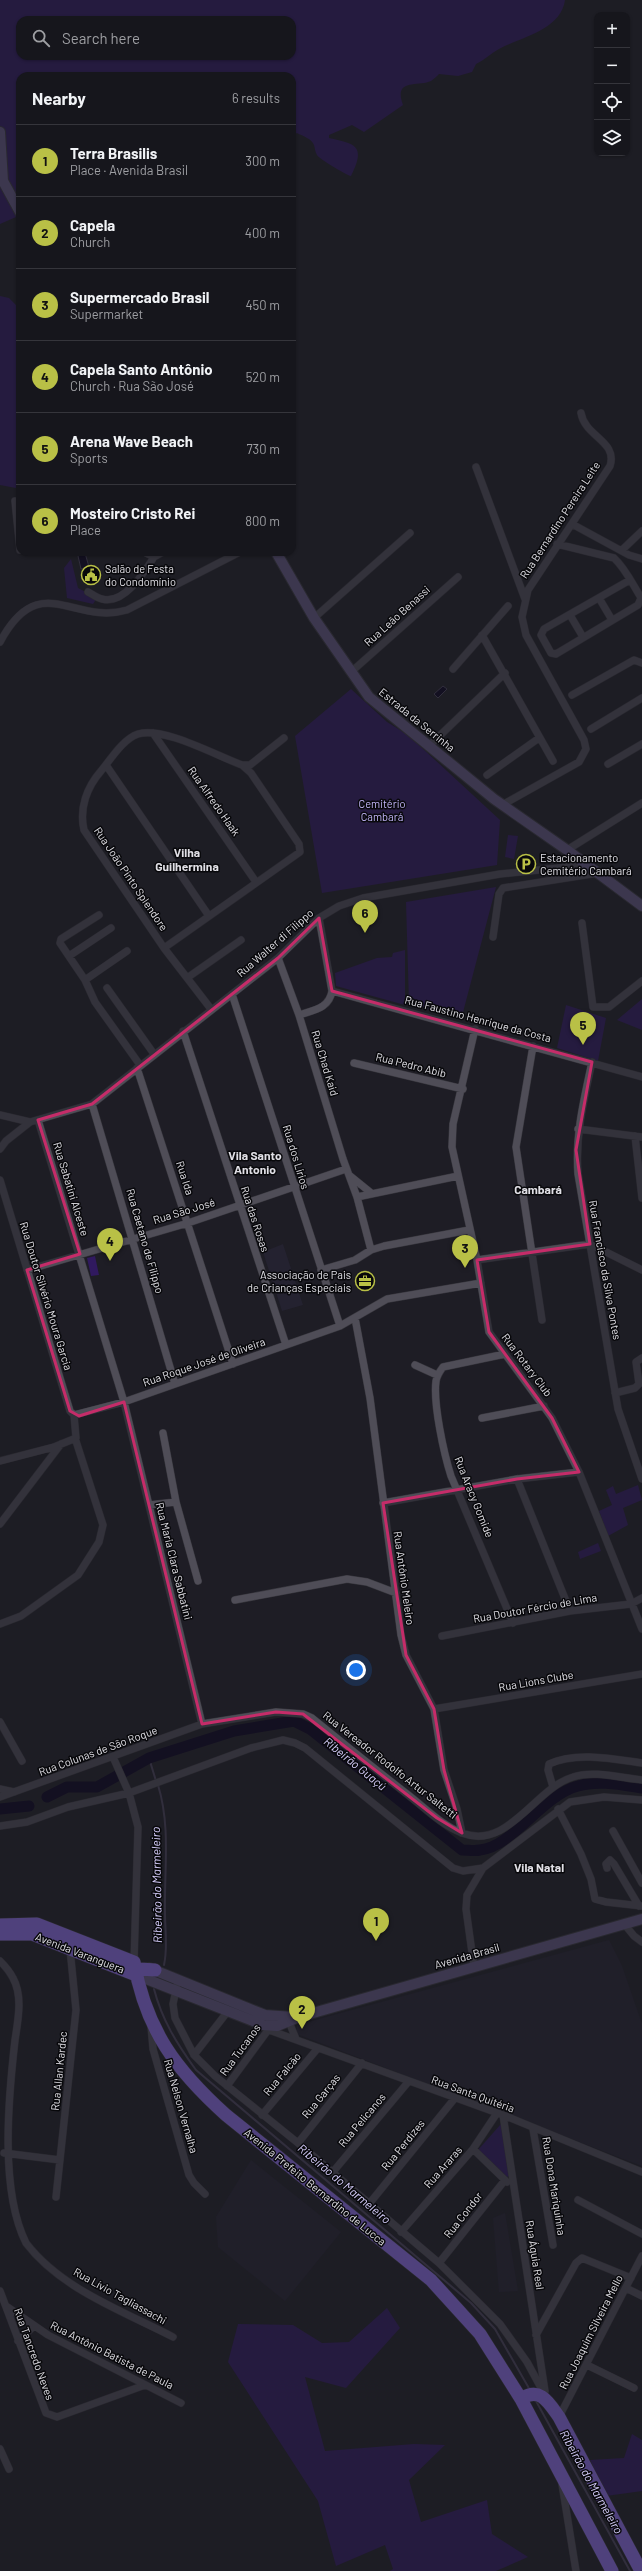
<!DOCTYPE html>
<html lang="en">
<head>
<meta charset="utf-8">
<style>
  :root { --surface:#16161c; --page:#232329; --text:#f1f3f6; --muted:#9e9fa3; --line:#35353b; --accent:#b9c046 }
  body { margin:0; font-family:Barlow,sans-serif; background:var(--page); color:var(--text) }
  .controls { position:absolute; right:12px; top:12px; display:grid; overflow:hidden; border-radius:8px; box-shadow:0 1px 3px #0004 }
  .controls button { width:36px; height:36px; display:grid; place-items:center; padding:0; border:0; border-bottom:1px solid var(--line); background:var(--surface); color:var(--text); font:20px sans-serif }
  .you { position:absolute; left:356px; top:1670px; width:14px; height:14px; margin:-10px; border:3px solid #fff; border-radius:50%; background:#1a73e8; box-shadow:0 0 0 6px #1a73e833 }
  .badge { display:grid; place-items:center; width:26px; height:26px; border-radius:50%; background:var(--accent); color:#111; font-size:13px; font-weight:700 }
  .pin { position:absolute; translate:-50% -33px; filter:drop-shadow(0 1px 2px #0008) }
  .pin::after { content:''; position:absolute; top:21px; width:14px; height:12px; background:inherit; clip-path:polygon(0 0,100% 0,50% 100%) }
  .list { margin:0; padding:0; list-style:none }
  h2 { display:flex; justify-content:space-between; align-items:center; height:52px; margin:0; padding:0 16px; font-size:17px }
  h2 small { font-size:13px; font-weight:400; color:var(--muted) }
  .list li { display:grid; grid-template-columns:26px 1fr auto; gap:12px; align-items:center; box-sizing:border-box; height:72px; padding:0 16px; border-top:1px solid var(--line) }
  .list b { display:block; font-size:15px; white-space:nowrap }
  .list p { margin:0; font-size:13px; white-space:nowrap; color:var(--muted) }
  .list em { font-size:13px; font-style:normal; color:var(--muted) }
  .icon { flex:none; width:22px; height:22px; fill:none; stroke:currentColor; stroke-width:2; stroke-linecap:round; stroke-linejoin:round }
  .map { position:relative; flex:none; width:642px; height:2571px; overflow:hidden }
  .search { position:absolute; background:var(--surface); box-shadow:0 1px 3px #0004; left:16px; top:16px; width:280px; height:44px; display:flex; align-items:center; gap:10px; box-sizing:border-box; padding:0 14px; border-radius:12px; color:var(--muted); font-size:15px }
  .panel { position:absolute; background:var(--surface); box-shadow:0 1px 3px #0004; left:16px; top:72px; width:280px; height:484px; border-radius:12px }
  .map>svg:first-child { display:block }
</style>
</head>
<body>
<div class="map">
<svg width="642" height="2571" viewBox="0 0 642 2571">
  <rect width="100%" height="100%" fill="#1e1d25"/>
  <path fill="#242230" d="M 283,1244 L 303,1305 L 282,1311 L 263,1252 Z
    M 609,1940 L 622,1966 L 642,2024 L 642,2166 L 297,2034 L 297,2025 Z
    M 251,2160 L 341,2232 L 285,2301 L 218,2247 L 216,2217 Z
    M 505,2213 L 518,2291 L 499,2292 L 493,2218 Z"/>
  <path fill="#30195f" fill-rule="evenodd" d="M 0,0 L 565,0 C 561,30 521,37 499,49 C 491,53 485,60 476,64 L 472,72 L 458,76 L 439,74 C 437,76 434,79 431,81 C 418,87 393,78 403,105 L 364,132 L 352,125 L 329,135 L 329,138 C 358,144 365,147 351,176 C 346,175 318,158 317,155 C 315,152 315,148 314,145 C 312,139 303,136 297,133 L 292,136 L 292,76 L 20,76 L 20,211 L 0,178 ZM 20,20 L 292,20 L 292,56 L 20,56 Z
    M 0,183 L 14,206 L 16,217 L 0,224 Z
    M 0,296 L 9,298 L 20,309 L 20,486 L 16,488 L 0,485 Z
    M 71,559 L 78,588 L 97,598 L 93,604 L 67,598 L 64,568 Z
    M 351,689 L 387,722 L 408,735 L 500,820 L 497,865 L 322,893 L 295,736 Z
    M 508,835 L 518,836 L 514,859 L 505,857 Z
    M 496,887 L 462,1016 L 409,1004 L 406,902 Z
    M 405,950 L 405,1005 L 336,986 L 335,973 L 377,958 L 392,957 L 393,953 Z
    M 642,999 L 642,1030 L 617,1020 Z
    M 566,1005 L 606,1018 L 598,1061 L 557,1048 Z
    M 95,1256 L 99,1275 L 91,1276 L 87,1258 Z
    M 638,1485 L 642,1500 L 623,1508 L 628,1525 L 608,1536 L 599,1511 L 612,1505 L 606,1490 L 613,1486 L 616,1494 Z
    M 598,1543 L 601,1551 L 580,1559 L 578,1552 Z
    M 501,2124 L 511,2175 L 507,2177 L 478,2150 Z
    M 387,2308 L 400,2328 L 346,2388 L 305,2377 L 325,2451 L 414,2444 L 445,2445 L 409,2480 L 421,2522 L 487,2500 L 492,2534 L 528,2557 L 496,2571 L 390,2571 L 393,2569 L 385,2545 L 336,2566 L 318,2501 L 228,2362 L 238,2324 L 293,2325 L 322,2343 L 349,2342 Z
    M 632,2434 L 642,2440 L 642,2491 L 606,2496 L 590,2460 L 624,2458 Z"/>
  <path fill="#08001e" stroke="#49435a" d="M 85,553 L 89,567 L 81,569 L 78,556 Z
    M 443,686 L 447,689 L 438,698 L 434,694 Z"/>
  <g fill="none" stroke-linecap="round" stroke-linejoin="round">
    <path stroke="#49435a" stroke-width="2" d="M 149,1758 L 156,1781
      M 158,1785 C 171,1827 164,1870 165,1913 C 165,1931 168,1947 164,1965
      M 154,1989 C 162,2020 177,2044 196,2070 L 471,2303 L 495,2329 L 530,2390
      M 536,2401 L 630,2571"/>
    <path stroke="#08001e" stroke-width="11" d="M 47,1797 L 67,1787 L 97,1787 L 149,1758 L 234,1731 L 294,1721 L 310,1729 L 462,1850 C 468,1850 475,1851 480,1850 C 514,1846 541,1796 578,1786 C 598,1780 622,1785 642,1788
      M 0,1809 L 29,1806"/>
    <g stroke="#38373e" stroke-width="8">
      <path id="street" d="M 476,467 L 525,599
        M 15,501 L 20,550
        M 572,524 L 629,555 L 642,559
        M 557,544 L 614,558 C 625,568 632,583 640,596 L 641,598 L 638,605 L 556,654 L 551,653 L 541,635 L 544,629 L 630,580
        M 622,550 L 642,531
        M 144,552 L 154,557 L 163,552
        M 88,592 C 92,594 97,598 102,599 C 124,605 144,573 154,557
        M 599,598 L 612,620
        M 570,615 L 583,637
        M 314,618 L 410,533
        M 482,635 L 553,761
        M 0,642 C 40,568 73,626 127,610 L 240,552
        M 453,669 L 508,606
        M 351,672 L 458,577
        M 572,695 L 634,660 L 642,663
        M 591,729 L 642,698
        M 153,733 L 256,882
        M 430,745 L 505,673
        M 608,764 L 642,744
        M 106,765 L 209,916
        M 487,775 L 539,738
        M 502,805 L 579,762 L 586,749 L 584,740 L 526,635 L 522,617 L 528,590 L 610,466 C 618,441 585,437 581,413
        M 567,850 L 642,803
        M 99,915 L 61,939 L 60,943 L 85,980 L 95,1002 L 140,1065
        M 582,923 L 593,1007 L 609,1007 L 642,981
        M 493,937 L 499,894 L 503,888 L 598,873
        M 164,948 L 300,852 L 299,844 L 251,773 L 242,765
        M 69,956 L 111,928
        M 278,958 L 299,1015 L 343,1159 L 357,1197 L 371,1250
        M 187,978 L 241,940
        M 85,980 L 127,951
        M 107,988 L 154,1054
        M 332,991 L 642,1077
        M 232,994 L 340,1326
        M 211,1009 L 164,948 L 84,830 C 79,808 87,787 101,771 C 111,759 123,739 138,734 C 163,726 217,756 242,765 L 250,765 L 284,738
        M 299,1015 C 313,1010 329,1009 332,991 L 319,918
        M 475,1029 L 453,1124 L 452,1147 L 477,1260 L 489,1332 L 552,1418 L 579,1472 L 642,1629
        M 183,1031 L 286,1345
        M 533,1046 L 516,1147 L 542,1320
        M 592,1062 C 584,1099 575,1135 578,1174 L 618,1409 L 642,1479
        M 354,1063 L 463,1089
        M 137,1068 L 233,1364
        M 92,1104 L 175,1384
        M 0,1115 L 30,1122
        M 38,1120 L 124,1402 L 202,1724
        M 578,1129 L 642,1137
        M 635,1136 L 642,1198
        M 0,1149 L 6,1141 L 30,1122 L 92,1104 L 278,958 L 319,918 L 339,906 L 363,898 L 500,874 L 587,865
        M 349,1175 L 370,1192
        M 0,1180 L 70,1411 L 74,1415
        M 357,1197 L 458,1176
        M 477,1260 L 590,1244 L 642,1270
        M 27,1270 L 188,1223 L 346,1169
        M 321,1270 L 355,1260 L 371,1250 L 384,1246 L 469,1230
        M 355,1318 L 370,1398 L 401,1635 L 406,1655 L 434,1709 L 444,1770 L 457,1809 L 462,1833
        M 505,1354 L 443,1367 C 440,1371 437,1375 436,1381 C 433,1404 444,1454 451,1476 L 513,1623
        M 415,1365 L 437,1375
        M 615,1393 L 635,1388 L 639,1384 L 636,1362 L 642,1358
        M 74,1415 L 124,1402 L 340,1326 L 387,1299 L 481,1283
        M 482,1418 L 544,1406
        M 0,1461 L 54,1447 L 76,1438 L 74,1415
        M 517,1479 L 570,1611
        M 176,1502 L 198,1581
        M 383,1503 L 517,1479 L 579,1472
        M 149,1505 L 176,1502 L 163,1433
        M 0,1524 L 61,1444
        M 235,1600 L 347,1579 L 367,1582 L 396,1593
        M 0,1624 L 21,1616 L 78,1575 L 99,1542 L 103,1525 L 75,1438
        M 442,1636 L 570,1611 L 631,1604 L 642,1598
        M 434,1709 L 642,1674
        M 0,1722 L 22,1761
        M 113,1757 L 129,1793 L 138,1827 L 134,1962
        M 553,1787 L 548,1770 L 549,1764 C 576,1751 614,1759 642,1763
        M 0,1789 L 14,1792
        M 0,1797 L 202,1724 L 276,1712 L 303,1714 L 312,1718 C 344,1744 375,1769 407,1794 C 424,1807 441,1825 462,1833 C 508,1851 535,1788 573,1777 C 593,1770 621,1778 642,1780
        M 558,1809 L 581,1854 L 591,1879 L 595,1899 L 606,1902 L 642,1906
        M 0,1826 L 27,1822 L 68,1807 L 129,1793 L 251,1748 L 283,1740 L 295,1743 L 305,1748 L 453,1868 L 463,1871 L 483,1868
        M 613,1831 L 642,1883
        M 607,1868 L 606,1864 L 610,1860 L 614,1864 L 639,1906
        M 625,1925 L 634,1936 L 642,1942
        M 0,1961 C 5,1966 10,1972 13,1978 C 23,1996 18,2020 15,2040 C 8,2101 0,2191 26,2243 C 61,2289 123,2311 173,2337
        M 474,1967 L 466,1909 L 467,1895 L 483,1868 L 570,1802 L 604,1797 L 642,1800
        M 178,1980 L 173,2004 L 175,2018 L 194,2055 L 215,2076 L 298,2143 L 439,2263 L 500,2324 L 527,2362 L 546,2397
        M 287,2017 L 296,2039
        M 151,2026 L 153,2049 L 189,2175 L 194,2183 L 205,2194
        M 269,2030 L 503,2115 L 642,2172
        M 194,2055 L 228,2011
        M 227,2086 L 271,2026
        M 262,2115 L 318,2048
        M 503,2115 L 545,2391
        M 533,2129 L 553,2245
        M 298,2143 L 362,2063
        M 473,2149 L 507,2182
        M 4,2153 L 60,2160
        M 332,2173 L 409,2081
        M 56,2197 L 76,2010 L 70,1949
        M 578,2200 L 642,2234
        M 369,2204 L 455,2098
        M 401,2232 L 473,2149 L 497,2113
        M 439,2263 L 505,2180
        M 626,2288 L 642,2296
        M 0,2291 L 46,2413 L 57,2417 L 145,2385
        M 6,2306 L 48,2335 L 181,2403
        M 536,2335 L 576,2263 L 582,2258 L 631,2278
        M 18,2341 L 33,2327
        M 587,2365 L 634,2388
        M 559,2417 L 642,2256
        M 0,2449 L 9,2469
        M 562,2484 L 576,2571"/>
    </g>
    <g stroke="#38373e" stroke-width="12">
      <path id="secondary" d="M 0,132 L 3,181 L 20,212
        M 276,552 L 314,618 L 369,697 L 494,799 L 567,850 L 642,906
        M 149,1968 L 265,2015 L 293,2017
        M 136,1975 L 263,2025 L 277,2026 L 299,2017 L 642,1919"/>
    </g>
    <g stroke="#38373e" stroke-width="14">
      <path id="highway" d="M 0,1925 L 37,1924 L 134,1962 C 146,2030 176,2070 226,2115 L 431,2280 L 480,2334 L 521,2399 L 612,2571
        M 0,1934 L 32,1934 L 136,1975
        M 136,1975 L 140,1969 L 155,1970
        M 521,2399 C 540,2386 549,2403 559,2417 L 641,2571"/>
    </g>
    <use href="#street" stroke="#4f4d57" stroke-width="7"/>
    <use href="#secondary" stroke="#625782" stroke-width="10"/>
    <use href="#highway" stroke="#8d6ee6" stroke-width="13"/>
  </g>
  <path d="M0 0H642V2571H0ZM 319,918 L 332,991 L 592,1062 L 576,1150 L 590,1244 L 477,1260 L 489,1332 L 552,1418 L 579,1472 L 517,1479 L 383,1503 L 406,1655 L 434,1709 L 444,1770 L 462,1833 L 437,1818 L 303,1714 L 276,1712 L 202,1724 L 124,1402 L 79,1416 L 70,1411 L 27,1270 L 80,1254 L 38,1120 L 92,1104 L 278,958 Z" fill="#1e1d25" fill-opacity=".55" fill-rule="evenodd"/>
  <path fill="none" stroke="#c52c69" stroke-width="3" stroke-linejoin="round" d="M 319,918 L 332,991 L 592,1062 L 576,1150 L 590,1244 L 477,1260 L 489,1332 L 552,1418 L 579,1472 L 517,1479 L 383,1503 L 406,1655 L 434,1709 L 444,1770 L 462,1833 L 437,1818 L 303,1714 L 276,1712 L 202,1724 L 124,1402 L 79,1416 L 70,1411 L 27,1270 L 80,1254 L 38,1120 L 92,1104 L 278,958 Z"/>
  <defs>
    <g id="civic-ring" transform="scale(1)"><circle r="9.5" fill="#08080b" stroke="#b9c046" stroke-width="1.5"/><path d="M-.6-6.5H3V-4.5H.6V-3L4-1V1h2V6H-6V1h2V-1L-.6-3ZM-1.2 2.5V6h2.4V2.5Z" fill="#b9c046"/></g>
    <g id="parking-ring" transform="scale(1)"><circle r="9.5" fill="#08080b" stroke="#b9c046" stroke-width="1.5"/><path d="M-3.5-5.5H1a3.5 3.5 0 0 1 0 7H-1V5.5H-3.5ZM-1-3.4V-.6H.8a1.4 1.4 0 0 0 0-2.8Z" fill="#b9c046"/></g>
    <g id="office-ring" transform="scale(1)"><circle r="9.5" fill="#08080b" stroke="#b9c046" stroke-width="1.5"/><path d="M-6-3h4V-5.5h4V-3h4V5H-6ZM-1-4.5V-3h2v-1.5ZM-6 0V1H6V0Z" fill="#b9c046"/></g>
  </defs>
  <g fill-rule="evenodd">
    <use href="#civic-ring" x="91" y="575"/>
    <use href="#parking-ring" x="526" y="864"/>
    <use href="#office-ring" x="365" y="1281"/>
  </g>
  <g text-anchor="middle" stroke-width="3" stroke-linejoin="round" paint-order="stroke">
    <g font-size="11" fill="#e1e0e6" stroke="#08080b">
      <text transform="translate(560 520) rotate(-57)" y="4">Rua Bernardino Pereira Leite</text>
      <text transform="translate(397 616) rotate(-42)" y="4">Rua Leão Benassi</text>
      <text transform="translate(417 720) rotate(39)" y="4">Estrada da Serrinha</text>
      <text transform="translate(214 801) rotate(55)" y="4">Rua Alfredo Haak</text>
      <text transform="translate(131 879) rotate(56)" y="4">Rua João Pinto Splendore</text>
      <text transform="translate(275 943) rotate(-41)" y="4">Rua Walter di Filippo</text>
      <text transform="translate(478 1019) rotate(15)" y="4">Rua Faustino Henrique da Costa</text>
      <text transform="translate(325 1063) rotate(73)" y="4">Rua Chad Kaid</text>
      <text transform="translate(411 1065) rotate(14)" y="4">Rua Pedro Abib</text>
      <text transform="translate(296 1157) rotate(73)" y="4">Rua dos Lírios</text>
      <text transform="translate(185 1178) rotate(72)" y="4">Rua Ida</text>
      <text transform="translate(71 1189) rotate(73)" y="4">Rua Sabatini Alceste</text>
      <text transform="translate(184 1211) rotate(-17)" y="4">Rua São José</text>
      <text transform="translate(255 1219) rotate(72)" y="4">Rua das Rosas</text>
      <text transform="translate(145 1241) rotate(74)" y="4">Rua Caetano de Filippo</text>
      <text transform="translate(605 1270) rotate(80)" y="4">Rua Francisco da Silva Pontes</text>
      <text transform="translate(46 1296) rotate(73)" y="4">Rua Doutor Silvério Moura Garcia</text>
      <text transform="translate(204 1362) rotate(-19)" y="4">Rua Roque José de Oliveira</text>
      <text transform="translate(527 1365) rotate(53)" y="4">Rua Rotary Club</text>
      <text transform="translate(474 1497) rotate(68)" y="4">Rua Aracy Gomide</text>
      <text transform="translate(174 1561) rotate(76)" y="4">Rua Maria Clara Sabbatini</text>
      <text transform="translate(404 1578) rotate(82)" y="4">Rua Antônio Meleiro</text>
      <text transform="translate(535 1608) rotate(-10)" y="4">Rua Doutor Fércio de Lima</text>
      <text transform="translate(536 1681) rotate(-10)" y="4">Rua Lions Clube</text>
      <text transform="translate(98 1751) rotate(-20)" y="4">Rua Colunas de São Roque</text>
      <text transform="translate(390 1765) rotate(38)" y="4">Rua Vereador Rodolfo Artur Saltetti</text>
      <text transform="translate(80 1953) rotate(21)" y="4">Avenida Varanguera</text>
      <text transform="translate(467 1956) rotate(-16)" y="4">Avenida Brasil</text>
      <text transform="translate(240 2050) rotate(-54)" y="4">Rua Tucanos</text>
      <text transform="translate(59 2071) rotate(-84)" y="4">Rua Allan Kardec</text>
      <text transform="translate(282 2074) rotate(-50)" y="4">Rua Falcão</text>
      <text transform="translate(473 2094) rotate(20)" y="4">Rua Santa Quitéria</text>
      <text transform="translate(321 2096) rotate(-51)" y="4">Rua Garças</text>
      <text transform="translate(181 2106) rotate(74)" y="4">Rua Nelson Vernalha</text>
      <text transform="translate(362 2120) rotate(-50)" y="4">Rua Pelicanos</text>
      <text transform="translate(403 2145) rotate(-51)" y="4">Rua Perdizes</text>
      <text transform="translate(443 2167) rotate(-49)" y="4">Rua Araras</text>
      <text transform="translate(554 2186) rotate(81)" y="4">Rua Dona Mariquinha</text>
      <text transform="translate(315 2187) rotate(39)" y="4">Avenida Prefeito Bernardino de Lucca</text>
      <text transform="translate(463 2215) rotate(-52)" y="4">Rua Condor</text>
      <text transform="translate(535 2255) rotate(81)" y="4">Rua Águia Real</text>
      <text transform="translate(120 2296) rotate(29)" y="4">Rua Lívio Tagliassachi</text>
      <text transform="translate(591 2332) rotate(-63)" y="4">Rua Joaquim Silveira Mello</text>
      <text transform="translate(34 2354) rotate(70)" y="4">Rua Tancredo Neves</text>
      <text transform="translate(112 2355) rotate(27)" y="4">Rua Antônio Batista de Paula</text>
    </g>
    <g font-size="11" fill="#e1e0e6" stroke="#08080b" text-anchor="start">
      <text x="105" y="573">Salão de Festa<tspan x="105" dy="13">do Condomínio</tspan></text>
      <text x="540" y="862">Estacionamento<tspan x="540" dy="13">Cemitério Cambará</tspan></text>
      <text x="351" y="1279" text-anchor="end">Associação de Pais<tspan x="351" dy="13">de Crianças Especiais</tspan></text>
    </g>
    <g font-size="11" fill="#c2b5f8" stroke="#08080b">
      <text x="382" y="808">Cemitério<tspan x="382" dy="13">Cambará</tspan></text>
    </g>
    <g font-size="12" font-weight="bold" fill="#e1e0e6" stroke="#08080b">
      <text x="187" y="857">Vilha<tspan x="187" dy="14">Guilhermina</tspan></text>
      <text x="255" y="1160">Vila Santo<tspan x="255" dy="14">Antonio</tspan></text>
      <text x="538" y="1194">Cambará</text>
      <text x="539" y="1872">Vila Natal</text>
    </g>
    <g font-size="12" font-style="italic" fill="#d5cdfa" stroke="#08080b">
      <text transform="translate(355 1764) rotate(39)" y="4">Ribeirão Guaçú</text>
      <text transform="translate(157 1885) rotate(-91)" y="4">Ribeirão do Marmeleiro</text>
      <text transform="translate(344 2184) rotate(40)" y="4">Ribeirão do Marmeleiro</text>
      <text transform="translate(591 2482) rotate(61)" y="4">Ribeirão do Marmeleiro</text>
    </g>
  </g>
</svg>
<div class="controls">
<button>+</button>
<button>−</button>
<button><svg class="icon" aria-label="locate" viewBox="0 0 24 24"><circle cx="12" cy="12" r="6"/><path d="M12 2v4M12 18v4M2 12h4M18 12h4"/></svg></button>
<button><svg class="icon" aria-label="layers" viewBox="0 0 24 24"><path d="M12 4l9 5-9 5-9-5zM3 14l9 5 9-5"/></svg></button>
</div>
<div class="you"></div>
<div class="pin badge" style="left:376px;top:1941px">1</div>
<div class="pin badge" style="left:302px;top:2029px">2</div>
<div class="pin badge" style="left:465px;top:1268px">3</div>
<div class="pin badge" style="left:110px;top:1261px">4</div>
<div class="pin badge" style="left:583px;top:1045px">5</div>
<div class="pin badge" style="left:365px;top:933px">6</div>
<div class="search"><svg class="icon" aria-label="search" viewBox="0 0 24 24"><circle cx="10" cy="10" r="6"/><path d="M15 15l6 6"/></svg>Search here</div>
<section class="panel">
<h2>Nearby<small>6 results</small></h2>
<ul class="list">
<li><span class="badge">1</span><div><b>Terra Brasilis</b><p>Place · Avenida Brasil</p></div><em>300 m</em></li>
<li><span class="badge">2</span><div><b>Capela</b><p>Church</p></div><em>400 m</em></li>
<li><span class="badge">3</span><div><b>Supermercado Brasil</b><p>Supermarket</p></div><em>450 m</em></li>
<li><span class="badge">4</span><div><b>Capela Santo Antônio</b><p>Church · Rua São José</p></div><em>520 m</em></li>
<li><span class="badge">5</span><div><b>Arena Wave Beach</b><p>Sports</p></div><em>730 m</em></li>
<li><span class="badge">6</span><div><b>Mosteiro Cristo Rei</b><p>Place</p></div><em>800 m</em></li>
</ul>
</section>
</div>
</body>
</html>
